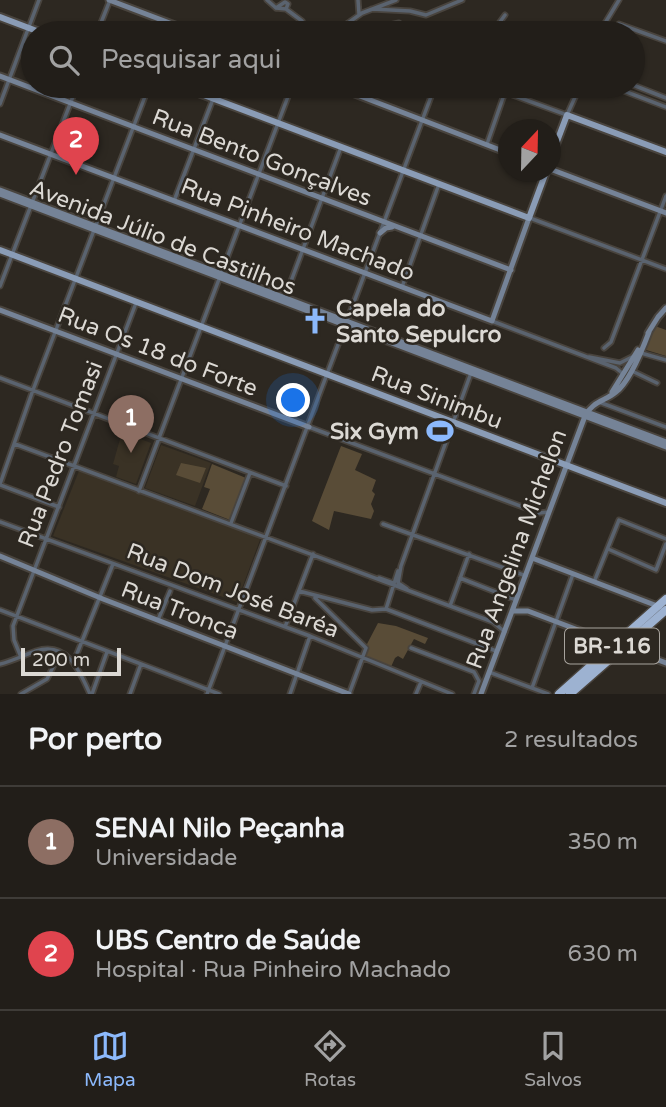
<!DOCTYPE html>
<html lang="pt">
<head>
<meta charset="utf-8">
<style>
  :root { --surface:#221e19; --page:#2e2b26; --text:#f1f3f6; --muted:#a2a2a2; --line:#3f3c38; --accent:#8cb9fc }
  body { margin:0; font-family:"Varela Round",sans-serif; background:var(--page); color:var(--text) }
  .compass { position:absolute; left:498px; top:119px; width:63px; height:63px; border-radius:50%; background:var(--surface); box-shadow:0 2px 5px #0004; rotate:22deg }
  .scale { position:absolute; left:21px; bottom:18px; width:100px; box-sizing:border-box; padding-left:7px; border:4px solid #dcd9d4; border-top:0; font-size:19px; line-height:24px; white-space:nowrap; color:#dcd9d4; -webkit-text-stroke:5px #2d2821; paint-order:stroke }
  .you { position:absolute; left:294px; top:401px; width:24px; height:24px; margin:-18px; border:5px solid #fff; border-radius:50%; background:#1a73e8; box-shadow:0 0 0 10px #1a73e833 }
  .badge { display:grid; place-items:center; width:46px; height:46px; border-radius:50%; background:var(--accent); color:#fff; font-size:23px; font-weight:700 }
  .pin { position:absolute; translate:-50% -58px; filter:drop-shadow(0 2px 4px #0008) }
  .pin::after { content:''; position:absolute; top:37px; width:24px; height:21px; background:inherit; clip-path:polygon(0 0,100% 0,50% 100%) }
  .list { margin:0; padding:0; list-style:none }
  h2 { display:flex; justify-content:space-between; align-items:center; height:91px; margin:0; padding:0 28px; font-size:30px }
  h2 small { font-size:23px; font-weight:400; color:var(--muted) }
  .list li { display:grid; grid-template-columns:46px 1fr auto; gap:21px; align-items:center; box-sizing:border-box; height:112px; padding:0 28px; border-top:2px solid var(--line) }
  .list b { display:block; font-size:26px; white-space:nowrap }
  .list p { margin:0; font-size:23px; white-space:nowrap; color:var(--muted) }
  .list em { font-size:23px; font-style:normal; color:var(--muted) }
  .icon { flex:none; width:38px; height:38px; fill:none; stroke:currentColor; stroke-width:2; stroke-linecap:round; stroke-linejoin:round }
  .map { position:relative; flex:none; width:666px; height:694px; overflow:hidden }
  .search { position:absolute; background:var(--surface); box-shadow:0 2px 5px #0004; left:21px; right:21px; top:21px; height:77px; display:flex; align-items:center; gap:18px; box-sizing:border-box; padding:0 24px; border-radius:38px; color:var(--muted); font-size:26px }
  .sheet { height:315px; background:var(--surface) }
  nav { display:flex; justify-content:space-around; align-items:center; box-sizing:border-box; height:98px; border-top:2px solid var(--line); background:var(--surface); font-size:19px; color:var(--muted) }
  nav a { display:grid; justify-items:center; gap:4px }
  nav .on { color:var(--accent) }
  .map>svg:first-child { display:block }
</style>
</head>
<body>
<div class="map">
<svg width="666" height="694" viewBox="0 0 666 694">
  <rect width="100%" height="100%" fill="#2d2821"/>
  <path fill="#3a3225" d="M 122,432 L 151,443 L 136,484 L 116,477 L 119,466 L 113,464 Z
    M 161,445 L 211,463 L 195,506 L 145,488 Z
    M 79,471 L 261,537 L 237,602 L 53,536 Z"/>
  <path fill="#594c37" d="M 655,326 L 666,330 L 666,356 L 643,349 Z
    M 341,446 L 362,454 L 355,470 L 376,480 L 372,491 L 375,494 L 371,504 L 374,511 L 371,519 L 334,511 L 329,530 L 312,521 Z
    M 181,463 L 206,468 L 200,483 L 176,475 Z
    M 212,464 L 246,478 L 230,520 L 202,509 L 210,489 L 204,487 Z
    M 378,623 L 396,626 L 428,638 L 425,644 L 414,639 L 403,659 L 398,656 L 395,658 L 390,669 L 363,658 L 367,644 Z"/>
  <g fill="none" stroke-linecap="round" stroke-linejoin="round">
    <g stroke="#49443e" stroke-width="7">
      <path id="street" d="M 267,0 L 276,8 L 286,9
        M 358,0 L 359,14
        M 276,8 L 285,2 L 288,4 L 286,9 L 302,21
        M 372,9 L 410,11 L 426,15 L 462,0
        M 166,22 L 168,33
        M 619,24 L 666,41
        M 97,33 L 110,0
        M 334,33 L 362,13 L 396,0
        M 377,33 L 385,26 L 399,23
        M 492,33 L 505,15
        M 599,33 L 619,0
        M 633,85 L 666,98
        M 488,86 L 567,115 L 580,86
        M 611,86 L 666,107
        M 0,104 L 39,0
        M 487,144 L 505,92
        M 174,201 L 218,86
        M 530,218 L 666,269
        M 0,286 L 77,86
        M 402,287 L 439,184
        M 284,300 L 341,147
        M 492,321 L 616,368 L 622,373
        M 604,348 L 611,342 L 666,196
        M 641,353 L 666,360
        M 589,357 L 620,363 L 632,357
        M 632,371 L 657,383
        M 0,378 L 286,486
        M 599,402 L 666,427
        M 309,427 L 539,513 L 549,512
        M 15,444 C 175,503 334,563 493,622 L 505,632
        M 0,484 L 33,390 L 149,86
        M 0,485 L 59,507
        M 139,491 L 292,86
        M 0,522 L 310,636 L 452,694
        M 231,523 L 250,473
        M 383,524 L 526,576
        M 608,549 L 656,570 L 666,544
        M 379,578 L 393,583
        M 460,578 L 516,600
        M 594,582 L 619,520 L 666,539
        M 407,589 L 398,583 L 401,566 L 471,373
        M 299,591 L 372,610 L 386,609 L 496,651
        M 315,598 L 366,648 L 349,694
        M 450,606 L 469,554
        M 386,609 L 398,571
        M 0,610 L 219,694
        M 158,620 L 170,591
        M 285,627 L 313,554
        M 411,648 L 474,672 L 479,681 L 474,694
        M 21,657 L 14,640 L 13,626 L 136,303
        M 74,661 L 113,564
        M 0,664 C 13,661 24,655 36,651 C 68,641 80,672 90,694
        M 489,672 L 548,694
        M 532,688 L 573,574
        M 21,694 L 47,679 L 60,653
        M 92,694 L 107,652
        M 130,694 L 141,664
        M 207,694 L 435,86
        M 290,694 L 310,636
        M 416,694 L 421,682"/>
    </g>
    <g stroke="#49443e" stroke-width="9">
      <path id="secondary" d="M 109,0 L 196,33
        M 0,76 L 511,270
        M 334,86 L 508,153
        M 0,135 L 492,321 L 529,218
        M 550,169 L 666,213
        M 0,190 L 666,442
        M 0,194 L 666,447
        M 380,233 L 386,228 L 392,227
        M 0,310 L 309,427
        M 648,333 L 658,317 L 666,308
        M 612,392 L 638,350
        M 0,556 L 103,599 L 349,694
        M 532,558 L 660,607
        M 512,611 L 528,611 L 615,644
        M 624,647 L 666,663
        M 481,694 L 585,416 C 592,402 605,401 616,392 C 629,382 643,348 649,332"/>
    </g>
    <g stroke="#49443e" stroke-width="10">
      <path id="primary" d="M 0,17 L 42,33
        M 180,86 L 529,218 L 546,172
        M 550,160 L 567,115 L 666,152
        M 0,250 L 666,503"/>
    </g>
    <g stroke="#49443e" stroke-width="11">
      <path id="highway" d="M 559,694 L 666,599
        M 570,694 L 666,610"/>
    </g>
    <use href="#street" stroke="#5a636f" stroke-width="3.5"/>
    <use href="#secondary" stroke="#758397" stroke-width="5"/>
    <use href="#primary" stroke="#8a9cb6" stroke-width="6"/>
    <use href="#highway" stroke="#9db2d1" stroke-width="8"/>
  </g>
  <defs>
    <g id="church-bare" transform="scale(2.1)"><path d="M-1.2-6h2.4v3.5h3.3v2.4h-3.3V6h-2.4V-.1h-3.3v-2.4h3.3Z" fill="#8cb9fc" stroke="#2d2821" stroke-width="2.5" paint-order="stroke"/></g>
    <g id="stadium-bare" transform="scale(2.1)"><path d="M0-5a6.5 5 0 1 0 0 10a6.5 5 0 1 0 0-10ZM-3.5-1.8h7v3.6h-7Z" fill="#8cb9fc" stroke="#2d2821" stroke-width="2.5" paint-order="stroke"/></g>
  </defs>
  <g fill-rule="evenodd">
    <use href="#church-bare" x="315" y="321"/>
    <use href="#stadium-bare" x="440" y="431"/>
  </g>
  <g text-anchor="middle" stroke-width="5" stroke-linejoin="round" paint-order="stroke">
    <rect fill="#2d2821" stroke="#a8a49e" stroke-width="2" x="565" y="628.5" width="94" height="35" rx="5"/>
    <g font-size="21" font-weight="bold" fill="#dcd9d4">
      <text x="612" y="653">BR-116</text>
    </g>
    <g font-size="23" fill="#dcd9d4" stroke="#2d2821">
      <text transform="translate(262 157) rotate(21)" y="8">Rua Bento Gonçalves</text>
      <text transform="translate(298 229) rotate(21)" y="8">Rua Pinheiro Machado</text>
      <text transform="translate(163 237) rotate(21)" y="8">Avenida Júlio de Castilhos</text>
      <text transform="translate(158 351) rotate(21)" y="8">Rua Os 18 do Forte</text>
      <text transform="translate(437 397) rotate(21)" y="8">Rua Sinimbu</text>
      <text transform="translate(60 454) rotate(-69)" y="8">Rua Pedro Tomasi</text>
      <text transform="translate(516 549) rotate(-70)" y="8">Rua Angelina Michelon</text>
      <text transform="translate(233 590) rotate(21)" y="8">Rua Dom José Baréa</text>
      <text transform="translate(180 610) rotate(21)" y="8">Rua Tronca</text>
    </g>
    <g font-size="23" font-weight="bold" fill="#dcd9d4" stroke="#2d2821" text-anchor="start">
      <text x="336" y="316">Capela do<tspan x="336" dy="26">Santo Sepulcro</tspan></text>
      <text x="419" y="439" text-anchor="end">Six Gym</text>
    </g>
  </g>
</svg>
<svg class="compass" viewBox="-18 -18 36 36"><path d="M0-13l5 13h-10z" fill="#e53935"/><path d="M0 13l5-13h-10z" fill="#a2a2a2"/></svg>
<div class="scale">200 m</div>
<div class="you"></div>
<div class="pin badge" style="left:131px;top:453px;background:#8d6e63">1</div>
<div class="pin badge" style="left:76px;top:175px;background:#e0444e">2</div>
<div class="search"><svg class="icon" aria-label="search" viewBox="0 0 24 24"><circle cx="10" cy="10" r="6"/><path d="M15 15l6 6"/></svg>Pesquisar aqui</div>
</div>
<section class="sheet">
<h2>Por perto<small>2 resultados</small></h2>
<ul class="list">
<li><span class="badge" style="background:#8d6e63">1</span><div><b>SENAI Nilo Peçanha</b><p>Universidade</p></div><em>350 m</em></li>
<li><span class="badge" style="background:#e0444e">2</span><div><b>UBS Centro de Saúde</b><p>Hospital · Rua Pinheiro Machado</p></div><em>630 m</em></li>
</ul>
</section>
<nav>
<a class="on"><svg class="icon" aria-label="map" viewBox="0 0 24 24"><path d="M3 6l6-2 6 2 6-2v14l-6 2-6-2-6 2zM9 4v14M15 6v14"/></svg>Mapa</a>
<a><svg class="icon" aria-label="directions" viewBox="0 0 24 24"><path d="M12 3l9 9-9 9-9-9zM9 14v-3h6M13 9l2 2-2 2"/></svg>Rotas</a>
<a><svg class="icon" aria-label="saved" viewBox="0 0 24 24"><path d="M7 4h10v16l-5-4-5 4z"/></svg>Salvos</a>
</nav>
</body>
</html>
